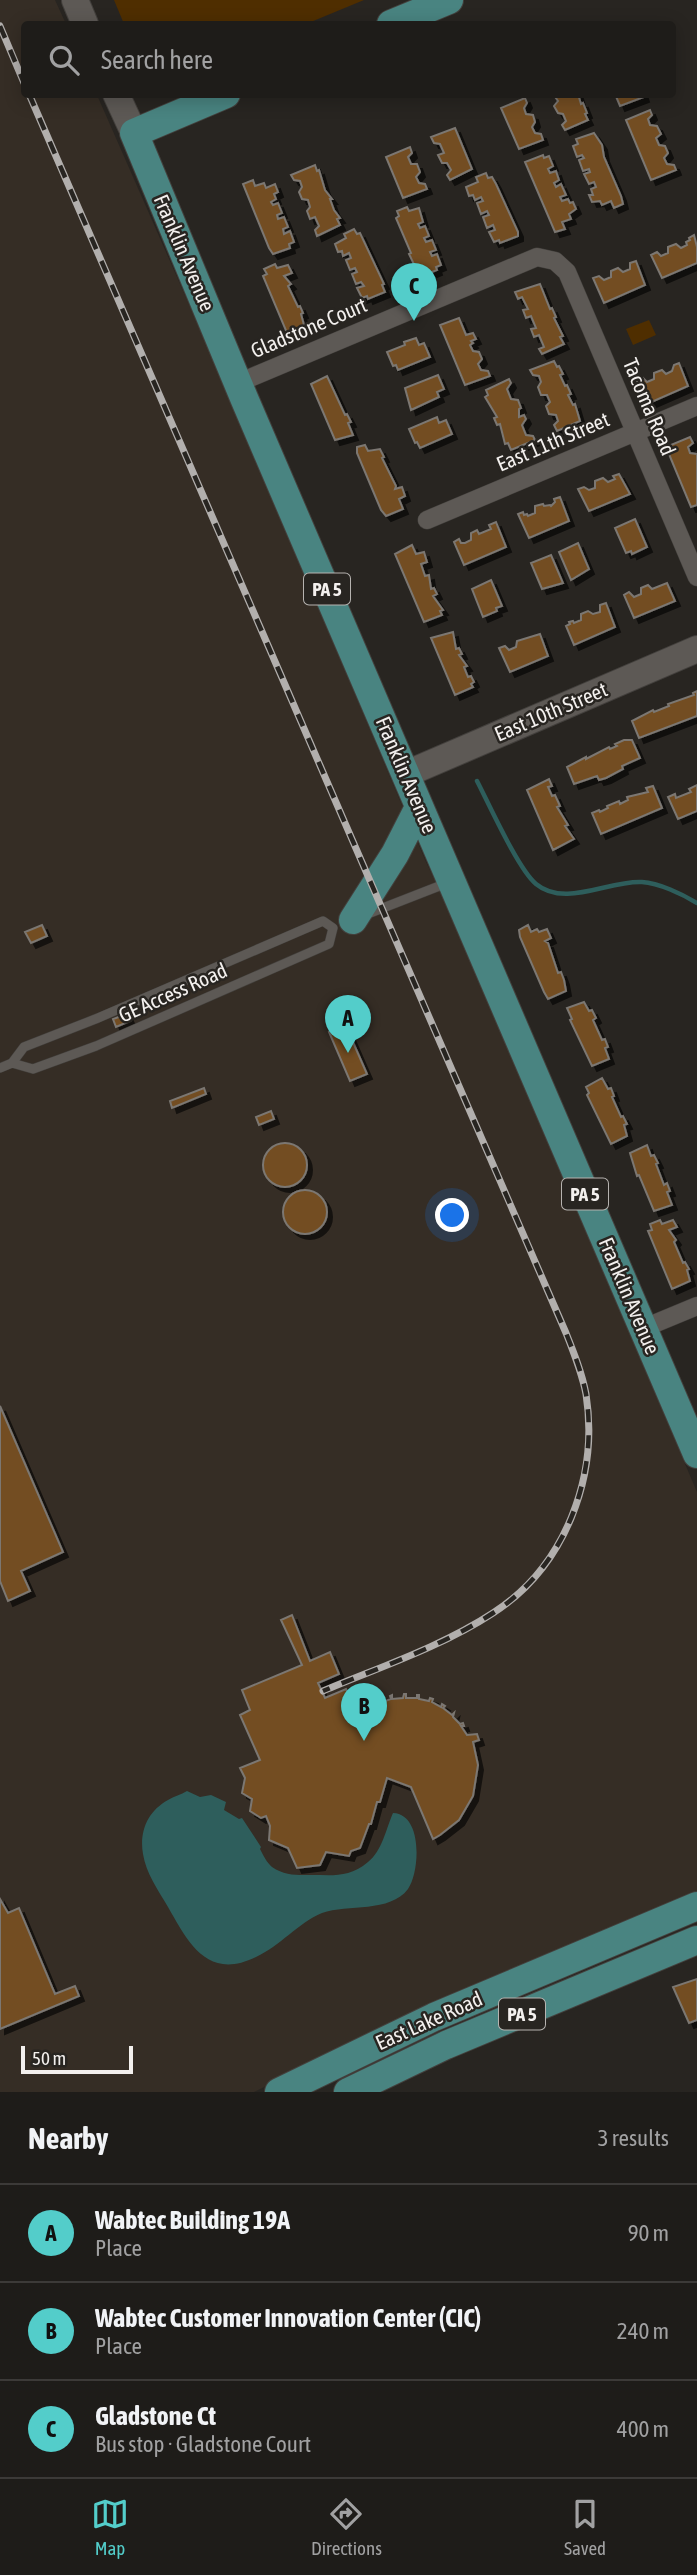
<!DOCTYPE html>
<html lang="en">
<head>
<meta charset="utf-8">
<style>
  :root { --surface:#1e1c19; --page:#262522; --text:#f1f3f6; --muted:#a1a1a2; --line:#3c3a38; --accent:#53cdca }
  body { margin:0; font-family:"Asap Condensed",sans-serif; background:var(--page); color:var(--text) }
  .scale { position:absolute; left:21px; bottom:18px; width:112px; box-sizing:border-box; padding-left:7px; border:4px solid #f3f0ee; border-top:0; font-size:19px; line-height:24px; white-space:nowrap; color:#f3f0ee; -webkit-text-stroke:5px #282521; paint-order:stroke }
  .you { position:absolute; left:453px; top:1216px; width:24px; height:24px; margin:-18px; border:5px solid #fff; border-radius:50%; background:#1a73e8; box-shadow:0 0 0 10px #1a73e833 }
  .badge { display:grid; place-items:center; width:46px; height:46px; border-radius:50%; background:var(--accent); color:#111; font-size:23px; font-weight:700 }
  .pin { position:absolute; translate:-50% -58px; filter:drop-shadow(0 2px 4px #0008) }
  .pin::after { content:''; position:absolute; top:37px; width:24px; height:21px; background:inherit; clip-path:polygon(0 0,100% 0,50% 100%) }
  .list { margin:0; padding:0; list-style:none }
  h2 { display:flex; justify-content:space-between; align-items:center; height:91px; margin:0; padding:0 28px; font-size:30px }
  h2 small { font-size:23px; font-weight:400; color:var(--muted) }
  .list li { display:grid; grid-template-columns:46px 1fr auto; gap:21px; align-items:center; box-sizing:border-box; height:98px; padding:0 28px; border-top:2px solid var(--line) }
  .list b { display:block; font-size:26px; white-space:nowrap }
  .list p { margin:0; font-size:23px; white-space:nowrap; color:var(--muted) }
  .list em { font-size:23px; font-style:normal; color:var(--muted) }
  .icon { flex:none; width:38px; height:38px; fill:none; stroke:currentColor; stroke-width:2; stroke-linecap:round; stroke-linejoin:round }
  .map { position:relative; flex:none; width:697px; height:2092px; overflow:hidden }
  .search { position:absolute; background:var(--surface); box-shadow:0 4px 18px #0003; left:21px; right:21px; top:21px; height:77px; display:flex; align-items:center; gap:18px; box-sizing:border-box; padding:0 24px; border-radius:7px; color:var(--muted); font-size:26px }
  .sheet { height:385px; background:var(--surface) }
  nav { display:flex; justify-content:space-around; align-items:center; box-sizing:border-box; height:98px; border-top:2px solid var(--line); background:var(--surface); font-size:19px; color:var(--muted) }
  nav a { display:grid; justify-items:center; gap:4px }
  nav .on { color:var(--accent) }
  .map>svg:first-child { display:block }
</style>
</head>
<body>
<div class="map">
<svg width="697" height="2092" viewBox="0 0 697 2092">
  <defs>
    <filter id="shadow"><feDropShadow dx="5" dy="5" stdDeviation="0" flood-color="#0009"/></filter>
  </defs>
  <rect width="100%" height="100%" fill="#282521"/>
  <path fill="#352d25" d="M 0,0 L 55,0 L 66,24 L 24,24 L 24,94 L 97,95 L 213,359 L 426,862 L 450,911 L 697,1492 L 697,1896 L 303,2068 L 254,2092 L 0,2092 Z"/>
  <path fill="#4f2e00" d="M 114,0 L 364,0 L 306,24 L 124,24 Z
    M 649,320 L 656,335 L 633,345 L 626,329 Z"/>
  <path fill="#2e5e5c" d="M 187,1791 L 200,1797 L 211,1795 L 226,1802 L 224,1810 L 239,1819 L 242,1818 L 261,1847 L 260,1849 C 263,1855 267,1863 272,1867 C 285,1876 297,1875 312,1875 C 333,1875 349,1878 368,1862 C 382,1851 386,1829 393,1813 C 423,1814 420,1872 408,1889 C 390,1913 348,1904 322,1913 C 298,1923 280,1946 256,1957 C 207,1981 188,1942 168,1907 C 158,1890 146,1873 143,1854 C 139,1831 148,1811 168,1800 C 174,1796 181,1795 187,1791 Z"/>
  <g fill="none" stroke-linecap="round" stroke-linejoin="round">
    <path stroke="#2e5e5c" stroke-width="4.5" d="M 477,781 C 489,804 518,869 536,884 C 565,908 609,880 642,882 C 659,883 682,894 697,903"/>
  </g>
  <path fill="#734e22" stroke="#7b7772" stroke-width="2" filter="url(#shadow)" d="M 553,94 L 578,94 L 581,104 L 583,103 L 587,113 L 585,114 L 588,120 L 565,130 L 562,125 L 566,121 L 563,114 L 558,113 L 554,106 L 558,101 Z
    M 615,94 L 643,94 L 644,97 L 620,106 Z
    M 525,98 L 527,103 L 524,108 L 526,114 L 533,115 L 535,122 L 532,127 L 535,133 L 541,134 L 543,140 L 519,149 L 501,108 Z
    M 650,110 L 652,115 L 648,119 L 650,125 L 657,126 L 661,134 L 656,138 L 659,145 L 665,146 L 668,153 L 664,158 L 667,164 L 674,165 L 676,170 L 651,180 L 626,120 Z
    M 455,128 L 472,169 L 450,180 L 447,175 L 451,170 L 447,163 L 442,163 L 438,155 L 444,153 L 440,144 L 434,143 L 431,137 Z
    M 594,133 L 602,145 L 604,157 L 621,196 L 623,204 L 614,208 L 611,201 L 602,205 L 600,201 L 592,202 L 589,195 L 593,195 L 591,189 L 596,187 L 594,182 L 589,184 L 584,174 L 590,172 L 589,169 L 583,171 L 579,160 L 584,158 L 582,155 L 577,157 L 573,146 L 578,144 L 576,139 Z
    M 410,147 L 412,153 L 408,157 L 411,164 L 417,164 L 420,172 L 416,177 L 419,183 L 425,184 L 427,189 L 403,198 L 386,157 Z
    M 543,155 L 544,158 L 549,156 L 553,166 L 548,169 L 550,173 L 556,171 L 559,180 L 554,183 L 556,187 L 561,184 L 566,195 L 560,197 L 562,201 L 568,199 L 570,203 L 573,202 L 576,209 L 569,214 L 571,219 L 562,222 L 565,229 L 555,232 L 525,162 Z
    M 315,165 L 317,171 L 319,170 L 325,190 L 332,199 L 330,199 L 334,210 L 340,218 L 337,219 L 340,225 L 317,236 L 315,230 L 319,226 L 315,217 L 310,219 L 307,211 L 310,207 L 308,200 L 302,199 L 299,192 L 302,187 L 300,181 L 294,180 L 291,175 Z
    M 486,173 L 488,178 L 492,177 L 496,184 L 518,232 L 518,236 L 500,243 L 499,240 L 494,242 L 489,232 L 495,230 L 493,225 L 487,228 L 483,217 L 489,215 L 487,211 L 481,214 L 477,203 L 483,201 L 481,197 L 475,200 L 473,195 L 469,196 L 466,187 L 478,182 L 476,177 Z
    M 253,180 L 255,186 L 264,183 L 266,188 L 275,184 L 278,192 L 274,194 L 276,199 L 271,202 L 273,205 L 278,203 L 282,213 L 277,215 L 278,219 L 284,217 L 288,227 L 283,229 L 284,234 L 290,231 L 294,242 L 289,244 L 290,248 L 273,254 L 269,248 L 243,184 Z
    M 407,207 L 409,211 L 419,208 L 423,222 L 418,224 L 420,228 L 425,226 L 429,236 L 424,238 L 426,242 L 432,240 L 436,250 L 430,252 L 432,256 L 437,254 L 441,265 L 436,267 L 437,270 L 420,277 L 409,254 L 411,253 L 396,218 L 399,216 L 397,211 Z
    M 354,229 L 357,234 L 360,233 L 384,284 L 382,285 L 385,292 L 368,299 L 367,296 L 362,298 L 357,288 L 364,286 L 361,282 L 356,284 L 352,274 L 357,272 L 355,268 L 350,270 L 346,260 L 351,258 L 349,253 L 343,256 L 342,251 L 338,252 L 335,244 L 346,238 L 344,234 Z
    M 694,235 L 697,247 L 697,263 L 662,278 L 651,255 L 657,252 L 661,256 L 668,253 L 668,247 L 676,244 L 681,248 L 687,245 L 686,242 L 690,240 L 689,238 Z
    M 636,261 L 645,285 L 604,303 L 593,278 L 599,276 L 604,280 L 611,277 L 611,271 L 618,268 L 623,272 L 630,269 L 630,263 Z
    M 275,264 L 277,268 L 288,265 L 292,273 L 284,276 L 291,284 L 288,286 L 298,307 L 300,306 L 303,313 L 301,314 L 304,325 L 287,333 L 263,276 L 267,274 L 264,269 Z
    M 540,284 L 550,309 L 552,308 L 556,317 L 554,318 L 563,336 L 560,337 L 564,344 L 542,354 L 539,349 L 544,347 L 539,335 L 534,337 L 531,329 L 536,328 L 531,316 L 526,318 L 523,310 L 528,309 L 522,297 L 518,299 L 515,292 Z
    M 459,318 L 466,335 L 473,333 L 476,339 L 471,341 L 473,343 L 470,345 L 473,351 L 479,352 L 482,359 L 478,364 L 481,370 L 488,371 L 490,376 L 465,385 L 440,325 Z
    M 416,338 L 419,345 L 424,343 L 430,357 L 398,370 L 396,365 L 393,366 L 387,352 L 405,345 L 404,342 Z
    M 554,361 L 557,367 L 559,366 L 563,374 L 560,375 L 565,386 L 567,385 L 571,394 L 568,395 L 573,405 L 575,404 L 580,421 L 557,431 L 554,425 L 558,421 L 556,415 L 549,414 L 546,406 L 550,402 L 547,395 L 541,395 L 538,387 L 541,382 L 539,376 L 533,375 L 530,370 Z
    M 679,363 L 688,386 L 647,404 L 637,381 L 643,378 L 647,382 L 654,379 L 654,373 L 662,370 L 666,374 L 672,371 L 674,365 Z
    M 438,375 L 444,389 L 437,392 L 439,397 L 411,410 L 405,388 Z
    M 327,376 L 345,415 L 347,414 L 351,422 L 348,423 L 353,435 L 335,440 L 311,384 Z
    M 509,379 L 511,383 L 507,389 L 511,399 L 518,400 L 521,408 L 519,409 L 519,417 L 524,415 L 526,419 L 522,425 L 526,435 L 533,436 L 535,440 L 511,450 L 508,443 L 505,444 L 500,424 L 497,425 L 494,418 L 497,417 L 485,397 L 488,395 L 486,390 Z
    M 437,417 L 439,423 L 446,420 L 452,434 L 420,448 L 417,442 L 415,443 L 409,429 Z
    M 690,437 L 693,443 L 688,447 L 690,453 L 697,454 L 697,505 L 691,507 L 666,447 Z
    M 365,445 L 368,451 L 380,449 L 384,457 L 382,458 L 396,486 L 395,489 L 402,487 L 405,496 L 399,499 L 403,509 L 386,516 L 381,510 L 357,453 L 357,447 Z
    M 619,474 L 630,494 L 589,511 L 578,489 L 584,487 L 589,490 L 595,488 L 595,481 L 603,478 L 608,482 L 615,479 L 613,476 Z
    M 560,497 L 569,521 L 529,538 L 518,514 L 523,512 L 524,515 L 527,514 L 528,516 L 535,513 L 535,506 L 543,504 L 544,506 L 550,505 L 551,506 L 555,502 L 554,499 Z
    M 635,519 L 647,547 L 632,554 L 631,551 L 626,553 L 615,528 Z
    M 496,522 L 506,547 L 464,565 L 454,542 L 459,539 L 461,543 L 465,543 L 471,540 L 471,533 L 477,530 L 479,534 L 491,529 L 489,525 Z
    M 578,543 L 589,569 L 571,580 L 559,552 Z
    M 412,545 L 416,554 L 424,552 L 427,562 L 421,564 L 425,576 L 429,575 L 431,589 L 434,588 L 437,594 L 433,596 L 443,610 L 440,611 L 442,615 L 424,622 L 395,554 Z
    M 551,555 L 563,583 L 542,589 L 531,563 Z
    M 491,580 L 502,606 L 496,608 L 497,611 L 483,617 L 472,589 Z
    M 667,583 L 675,601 L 634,618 L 624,595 L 629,592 L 634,597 L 641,594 L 641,588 L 648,585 L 652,589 Z
    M 606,603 L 615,627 L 574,645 L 566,626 L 570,624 L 569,622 L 573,621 L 574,623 L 581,620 L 581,614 L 588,611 L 593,614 L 600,612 L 600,605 Z
    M 453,632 L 456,649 L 459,648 L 462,654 L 459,655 L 467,666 L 464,667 L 468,677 L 471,676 L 474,682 L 471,684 L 473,687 L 455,695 L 431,638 Z
    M 540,634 L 548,656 L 510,672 L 499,648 L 505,646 L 509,650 L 516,647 L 517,641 Z
    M 697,691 L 697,716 L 639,738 L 632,721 L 653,710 L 654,712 L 669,706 L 668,704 L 694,695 L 693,693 Z
    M 624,740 L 632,740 L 640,758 L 622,766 L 623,769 L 606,778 L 599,780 L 597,776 L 574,784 L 567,767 L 586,757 L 586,759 L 609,747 L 610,749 L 617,746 L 615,744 Z
    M 549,779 L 552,786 L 548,787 L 552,796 L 555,795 L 560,806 L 557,807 L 568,825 L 565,826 L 574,839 L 553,850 L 527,790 Z
    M 697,785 L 697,811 L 678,819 L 668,797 L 675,794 L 676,798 L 691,792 L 689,789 Z
    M 653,786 L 662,808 L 601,834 L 592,813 L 599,810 L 600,812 L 608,808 L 607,806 L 619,801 L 620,804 L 628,800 L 627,797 L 648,792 L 646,788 Z
    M 42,925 L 47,936 L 31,943 L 25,932 Z
    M 528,925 L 531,932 L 537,929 L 539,932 L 547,929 L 551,938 L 545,941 L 548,943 L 558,973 L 561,972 L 564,980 L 566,991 L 548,999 L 544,992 L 520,937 L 519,930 Z
    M 584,1002 L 589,1011 L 592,1010 L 596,1018 L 593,1020 L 602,1040 L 605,1039 L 608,1047 L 605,1048 L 609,1059 L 592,1066 L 570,1020 L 572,1019 L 567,1008 Z
    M 127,1014 L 130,1021 L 116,1027 L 113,1019 Z
    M 345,1024 L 367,1074 L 350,1081 L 329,1032 Z
    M 602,1078 L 608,1089 L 611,1088 L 614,1096 L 612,1097 L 621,1117 L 623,1116 L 627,1124 L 624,1125 L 627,1136 L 611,1144 L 587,1095 L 589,1093 L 586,1087 Z
    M 204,1088 L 206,1094 L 172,1108 L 170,1101 Z
    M 271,1111 L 274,1119 L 259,1125 L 256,1117 Z
    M263 1165a22 22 0 1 1 44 0a22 22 0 1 1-44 0Z
    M 647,1145 L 651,1156 L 654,1155 L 658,1163 L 656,1164 L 664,1185 L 667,1183 L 670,1191 L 667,1192 L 672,1205 L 654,1211 L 639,1175 L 637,1176 L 630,1153 Z
    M283 1212a22 22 0 1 1 44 0a22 22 0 1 1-44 0Z
    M 660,1220 L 662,1224 L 673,1220 L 677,1227 L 669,1230 L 676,1240 L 674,1242 L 683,1263 L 685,1262 L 689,1269 L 687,1270 L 690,1281 L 672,1289 L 648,1231 L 652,1230 L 650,1224 Z
    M 0,1406 L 63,1552 L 21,1571 L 30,1591 L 8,1601 L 0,1581 Z
    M 292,1615 L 310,1661 L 330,1652 L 339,1674 L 318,1683 L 325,1698 L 346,1689 L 354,1708 L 356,1708 L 358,1712 L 367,1708 L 366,1704 L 368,1703 L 369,1707 L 372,1706 L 378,1703 L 376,1700 L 379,1699 L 380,1703 L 391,1699 L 390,1696 L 392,1695 L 392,1699 L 403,1698 L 404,1694 L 406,1694 L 406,1698 L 417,1698 L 417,1695 L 419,1695 L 419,1699 L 429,1701 L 430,1698 L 433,1699 L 432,1702 L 441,1707 L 442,1704 L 445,1706 L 443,1708 L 452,1715 L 454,1713 L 453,1717 L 460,1724 L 463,1723 L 464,1726 L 461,1726 L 467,1735 L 477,1734 L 479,1740 L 473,1742 L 478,1765 L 473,1796 L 459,1820 L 440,1835 L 433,1839 L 411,1787 L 387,1778 L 380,1802 L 377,1802 L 371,1824 L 369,1824 L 360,1848 L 351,1851 L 349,1856 L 326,1852 L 320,1865 L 297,1868 L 288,1848 L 269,1840 L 270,1826 L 266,1816 L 261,1818 L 250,1811 L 252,1799 L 242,1793 L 245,1778 L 240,1768 L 260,1760 L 240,1715 L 250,1710 L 242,1690 L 302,1665 L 281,1620 Z
    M 0,1899 L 8,1913 L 19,1908 L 55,1994 L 75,1986 L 79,1996 L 0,2029 Z
    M 697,1979 L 697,2020 L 689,2023 L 673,1987 Z"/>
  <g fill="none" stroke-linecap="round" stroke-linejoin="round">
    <g stroke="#43403d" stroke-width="10">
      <path id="lane" d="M 365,915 L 447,883
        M 323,921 L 333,928 L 329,944 L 96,1046 L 33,1069 L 12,1063 L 24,1047 L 98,1018 Z
        M 0,1068 L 12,1063"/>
    </g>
    <g stroke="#43403d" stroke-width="19">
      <path id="street" d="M 238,383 L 537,257 L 555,261 L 567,272 L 697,577
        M 427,520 L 697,406
        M 644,1328 L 697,1306"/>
    </g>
    <g stroke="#43403d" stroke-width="28">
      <path id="secondary" d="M 75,0 L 85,24
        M 116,94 L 134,133
        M 406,774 L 697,649"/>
    </g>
    <g stroke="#43403d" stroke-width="30">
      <path id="primary" d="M 391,24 L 449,0
        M 226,94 L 134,133 L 244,398 L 697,1454
        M 353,920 L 395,854 L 419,807
        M 279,2092 L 434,2017 L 697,1906
        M 348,2092 L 446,2045 L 697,1940"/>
    </g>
    <use href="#lane" stroke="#5d5955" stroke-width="9"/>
    <use href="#street" stroke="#5d5955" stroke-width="18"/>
    <use href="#secondary" stroke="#5d5955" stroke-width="26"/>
    <use href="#primary" stroke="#498481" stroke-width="28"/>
    <g stroke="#b2afad" stroke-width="7">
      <path id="rail" d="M 0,26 L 24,83
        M 29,94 L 566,1333 C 574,1353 582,1373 586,1394 C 599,1477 565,1567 493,1613 C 441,1647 380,1667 323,1691"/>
    </g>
    <use href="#rail" stroke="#282521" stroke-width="4.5" stroke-dasharray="13" stroke-linecap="butt"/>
  </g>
  <g text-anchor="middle" stroke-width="5" stroke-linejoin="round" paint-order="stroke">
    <g fill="#282521" stroke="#b6b3b0" stroke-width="2">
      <rect x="304" y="573.5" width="46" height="31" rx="5"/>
      <rect x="562" y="1178.5" width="46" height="31" rx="5"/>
      <rect x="499" y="1998.5" width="46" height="31" rx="5"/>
    </g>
    <g font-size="19" font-weight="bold" fill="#f3f0ee">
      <text x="327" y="596">PA 5</text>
      <text x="585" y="1201">PA 5</text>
      <text x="522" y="2021">PA 5</text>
    </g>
    <g font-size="21" fill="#f3f0ee" stroke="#282521">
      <text transform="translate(184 253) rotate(67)" y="7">Franklin Avenue</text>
      <text transform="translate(309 328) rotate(-23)" y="7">Gladstone Court</text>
      <text transform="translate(649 407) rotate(67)" y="7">Tacoma Road</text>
      <text transform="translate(553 442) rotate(-23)" y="7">East 11th Street</text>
      <text transform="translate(551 712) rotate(-23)" y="7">East 10th Street</text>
      <text transform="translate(406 775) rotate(67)" y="7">Franklin Avenue</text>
      <text transform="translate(173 993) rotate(-24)" y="7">GE Access Road</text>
      <text transform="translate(629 1296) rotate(67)" y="7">Franklin Avenue</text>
      <text transform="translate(429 2021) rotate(-24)" y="7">East Lake Road</text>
    </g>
  </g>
</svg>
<div class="scale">50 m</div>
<div class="you"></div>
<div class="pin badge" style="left:348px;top:1053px">A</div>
<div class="pin badge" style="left:364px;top:1741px">B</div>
<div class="pin badge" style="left:414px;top:321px">C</div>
<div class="search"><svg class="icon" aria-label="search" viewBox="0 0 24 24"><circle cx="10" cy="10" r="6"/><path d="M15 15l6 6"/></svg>Search here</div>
</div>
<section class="sheet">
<h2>Nearby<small>3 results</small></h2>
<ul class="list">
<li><span class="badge">A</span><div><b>Wabtec Building 19A</b><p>Place</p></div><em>90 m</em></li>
<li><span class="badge">B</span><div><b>Wabtec Customer Innovation Center (CIC)</b><p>Place</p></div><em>240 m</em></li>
<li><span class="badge">C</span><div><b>Gladstone Ct</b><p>Bus stop · Gladstone Court</p></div><em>400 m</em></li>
</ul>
</section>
<nav>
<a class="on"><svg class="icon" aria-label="map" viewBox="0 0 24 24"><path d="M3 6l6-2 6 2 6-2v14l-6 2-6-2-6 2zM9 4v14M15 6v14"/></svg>Map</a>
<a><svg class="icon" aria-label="directions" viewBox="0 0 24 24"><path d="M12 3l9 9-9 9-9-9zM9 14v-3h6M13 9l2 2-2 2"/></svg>Directions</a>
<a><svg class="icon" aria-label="saved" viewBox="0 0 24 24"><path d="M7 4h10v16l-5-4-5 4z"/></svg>Saved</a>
</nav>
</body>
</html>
